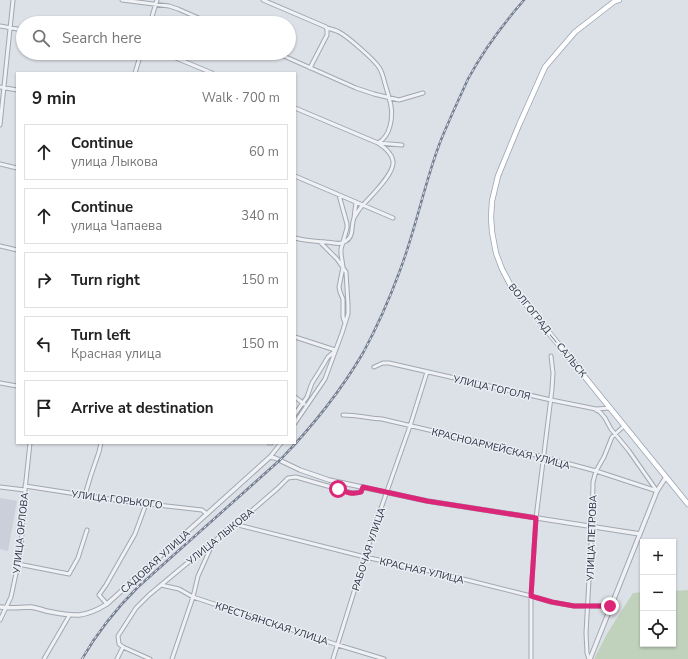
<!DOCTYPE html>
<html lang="en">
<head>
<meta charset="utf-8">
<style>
  :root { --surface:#fff; --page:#f6f6f6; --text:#222; --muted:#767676; --line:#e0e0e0 }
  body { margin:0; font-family:"Nunito Sans",sans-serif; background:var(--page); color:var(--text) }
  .controls { position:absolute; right:12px; bottom:12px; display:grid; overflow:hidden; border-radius:0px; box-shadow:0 1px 3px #0004 }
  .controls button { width:36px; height:36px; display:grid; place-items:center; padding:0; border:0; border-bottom:1px solid var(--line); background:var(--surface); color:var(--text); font:20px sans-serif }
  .stop { position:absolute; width:12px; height:12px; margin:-9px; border:3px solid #db2777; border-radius:50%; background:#fff }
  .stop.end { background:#db2777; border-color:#fff; box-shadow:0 1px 4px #0008 }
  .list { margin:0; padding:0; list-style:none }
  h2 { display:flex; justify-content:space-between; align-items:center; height:52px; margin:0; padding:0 16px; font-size:17px }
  h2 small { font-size:13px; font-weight:400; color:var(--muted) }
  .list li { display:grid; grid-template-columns:26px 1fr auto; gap:12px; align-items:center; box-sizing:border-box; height:56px; margin:0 8px 8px; padding:0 8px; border:1px solid var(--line); border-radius:0px }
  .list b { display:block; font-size:15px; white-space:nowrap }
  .list p { margin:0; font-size:13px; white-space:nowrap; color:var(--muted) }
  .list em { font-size:13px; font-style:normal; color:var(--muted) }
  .icon { flex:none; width:22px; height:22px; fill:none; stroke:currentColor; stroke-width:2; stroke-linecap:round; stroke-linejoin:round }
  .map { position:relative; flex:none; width:688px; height:659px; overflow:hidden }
  .search { position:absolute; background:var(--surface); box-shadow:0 1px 3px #0004; left:16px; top:16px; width:280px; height:44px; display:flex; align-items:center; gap:10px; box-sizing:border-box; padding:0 14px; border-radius:22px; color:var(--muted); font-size:15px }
  .panel { position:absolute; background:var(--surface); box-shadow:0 1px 3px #0004; left:16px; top:72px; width:280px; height:372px; border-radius:0px }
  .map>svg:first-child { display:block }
</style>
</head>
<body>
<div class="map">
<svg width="688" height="659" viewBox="0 0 688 659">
  <rect width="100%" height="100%" fill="#dce0e7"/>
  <path fill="#cacfd9" d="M 0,498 L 17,501 L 8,551 L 0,549 Z"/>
  <path fill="#c1d2bc" d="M 688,590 L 688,659 L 594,659 L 608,632 L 633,593 L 643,592 L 643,644 L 673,644 L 673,591 Z"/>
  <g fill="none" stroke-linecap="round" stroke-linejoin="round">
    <g stroke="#a1a7b1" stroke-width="5">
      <path id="minor" d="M 122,0 L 169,6 L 178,9 L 210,23
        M 263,0 L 326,27 L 327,30 L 327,35 L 310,68
        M 150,23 L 157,0
        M 0,26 L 23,30
        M 164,53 L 212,73
        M 277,53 L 356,88 L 374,94 L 399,100 L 423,93
        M 135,73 L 141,53
        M 0,87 L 17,90
        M 295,108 L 378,143 L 402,145
        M 0,125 L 13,0
        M 0,164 L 17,168
        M 295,176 L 393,218
        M 339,195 L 347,224 L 347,228 L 341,249 L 341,254 L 343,267 L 339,287 L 340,292 L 343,299 L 343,317 L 345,323
        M 354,218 L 356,202
        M 295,238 C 305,241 315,241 326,242 C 333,242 339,246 346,241 C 355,236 350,224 355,216 C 358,212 360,207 364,204 C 372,195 395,173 393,161 C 392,153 384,147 378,143 C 385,139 388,134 390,126 C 394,111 390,101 386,87 C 384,81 383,74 380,69 C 376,61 347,36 339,32 C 335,30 331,29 327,28
        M 0,246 L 17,250
        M 295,337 L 335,350
        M 374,367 L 383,363 L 389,363 L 551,400 L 596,409 L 610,408
        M 0,383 L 17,386
        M 295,397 L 304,404
        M 596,410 L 600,412 L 605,418 L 611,429 L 629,451 L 657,491
        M 295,414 L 307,397 L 312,383 L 319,372 L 328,357 L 334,352
        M 343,415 C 356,415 369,418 382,419 L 544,457 L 596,471 L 657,491
        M 295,423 L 325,379 L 342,333 L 348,314 L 348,304 L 346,272 L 337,259 L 320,242
        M 269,443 L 271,443
        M 270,457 L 281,443
        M 25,486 L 122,501 L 202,510 L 207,514
        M 0,487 L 25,490
        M 85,495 L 91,475 L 99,452 L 101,443
        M 234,524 L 365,557 L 439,573 L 531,596 L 551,602 L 574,606 L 610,606
        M 18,564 L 69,574 L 78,558 L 87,530
        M 161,585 L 179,589 L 193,597 L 338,645 L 384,659
        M 107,604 L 99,595 L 106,585 L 135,534 L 146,504
        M 0,620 L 11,597 L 18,564 L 21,547 L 25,490 L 30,443
        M 44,659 L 69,616
        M 117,659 L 123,647
        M 150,659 L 123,647 L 119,644 L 118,636 L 136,608 L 149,595 L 185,565 L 213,543 L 224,532 L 248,514 L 278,488 L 288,478 L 296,477 L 352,493 L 361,492 L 363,487
        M 172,659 L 193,597 L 198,576 L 212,545
        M 333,659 L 373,531 L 410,426 L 427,372
        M 531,659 L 531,596 L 536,518 L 552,389 L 553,373 L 551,356
        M 589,659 L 587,653 L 586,633 L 592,526 L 593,482 L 596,471 L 604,457 L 612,437 L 624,426"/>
    </g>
    <g stroke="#a1a7b1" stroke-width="5.5">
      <path id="tertiary" d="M 0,607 C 10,609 20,607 31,607 C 36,608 41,609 46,611 C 73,616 83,619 107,604 L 270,457 L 275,458 L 300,470 L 329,480 L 427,501 L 640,534
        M 590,659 L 657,491 L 666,477"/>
    </g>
    <g stroke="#9ba4b4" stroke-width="6">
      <path id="primary" d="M 619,0 L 615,1 L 575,32 L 545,67 L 519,125 L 498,176 L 492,201 L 491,217 L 492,232 L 496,253 L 502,269 L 511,286 L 688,504"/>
    </g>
    <use href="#minor" stroke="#eff1f5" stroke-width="3"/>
    <use href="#tertiary" stroke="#eff1f5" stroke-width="3.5"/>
    <use href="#primary" stroke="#fff" stroke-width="4.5"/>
    <g stroke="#757f92" stroke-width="2.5">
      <path id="rail" d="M 82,659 C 98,631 115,610 138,587 L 280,460 C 311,428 340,392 363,353 C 377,327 389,300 399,273 C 415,232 423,189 438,148 C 442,136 448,124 453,112 C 458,101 463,90 468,79 C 483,51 503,24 524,0"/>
    </g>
    <use href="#rail" stroke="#ebeff5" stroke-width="1" stroke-dasharray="3" stroke-linecap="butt"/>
  </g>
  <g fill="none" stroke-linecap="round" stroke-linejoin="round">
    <path stroke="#db2777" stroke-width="5" d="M 338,489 C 345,492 352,495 361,492 L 363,487 L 427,501 L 536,518 L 531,596 L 552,602 L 574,606 L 610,606"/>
  </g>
  <g text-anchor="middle" stroke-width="3" stroke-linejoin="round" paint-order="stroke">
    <g font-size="10" fill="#252d3e" stroke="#ebeff5">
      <text transform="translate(548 330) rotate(51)" y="4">ВОЛГОГРАД — САЛЬСК</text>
      <text transform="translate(492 387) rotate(13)" y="4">УЛИЦА ГОГОЛЯ</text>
      <text transform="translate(501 448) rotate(14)" y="4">КРАСНОАРМЕЙСКАЯ УЛИЦА</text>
      <text transform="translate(117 499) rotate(7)" y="4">УЛИЦА ГОРЬКОГО</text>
      <text transform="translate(20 533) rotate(-84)" y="4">УЛИЦА ОРЛОВА</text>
      <text transform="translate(220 536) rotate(-39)" y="4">УЛИЦА ЛЫКОВА</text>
      <text transform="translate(591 538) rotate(-88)" y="4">УЛИЦА ПЕТРОВА</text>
      <text transform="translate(368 549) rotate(-72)" y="4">РАБОЧАЯ УЛИЦА</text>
      <text transform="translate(155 561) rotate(-42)" y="4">САДОВАЯ УЛИЦА</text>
      <text transform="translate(422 570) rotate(13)" y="4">КРАСНАЯ УЛИЦА</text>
      <text transform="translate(272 623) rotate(18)" y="4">КРЕСТЬЯНСКАЯ УЛИЦА</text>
    </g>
  </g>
</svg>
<div class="controls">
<button>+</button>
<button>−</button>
<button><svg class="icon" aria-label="locate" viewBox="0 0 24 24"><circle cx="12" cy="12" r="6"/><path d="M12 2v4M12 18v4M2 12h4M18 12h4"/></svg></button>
</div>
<div class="stop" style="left:338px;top:489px"></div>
<div class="stop end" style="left:610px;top:606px"></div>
<div class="search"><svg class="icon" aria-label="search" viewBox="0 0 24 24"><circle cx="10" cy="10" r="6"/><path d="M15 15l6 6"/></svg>Search here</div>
<section class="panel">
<h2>9 min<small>Walk · 700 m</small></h2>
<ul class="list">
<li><svg class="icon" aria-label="ahead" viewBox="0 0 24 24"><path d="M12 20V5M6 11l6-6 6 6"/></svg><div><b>Continue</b><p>улица Лыкова</p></div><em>60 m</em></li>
<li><svg class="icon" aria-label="ahead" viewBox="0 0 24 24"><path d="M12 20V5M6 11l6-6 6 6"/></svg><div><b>Continue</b><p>улица Чапаева</p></div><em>340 m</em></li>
<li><svg class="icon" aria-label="right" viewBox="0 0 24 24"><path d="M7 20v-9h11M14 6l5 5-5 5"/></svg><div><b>Turn right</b></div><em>150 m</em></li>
<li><svg class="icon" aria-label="left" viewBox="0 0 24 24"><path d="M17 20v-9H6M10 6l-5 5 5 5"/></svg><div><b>Turn left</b><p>Красная улица</p></div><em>150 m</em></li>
<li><svg class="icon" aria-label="arrive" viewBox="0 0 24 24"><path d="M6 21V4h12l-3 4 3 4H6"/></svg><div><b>Arrive at destination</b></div></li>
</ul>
</section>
</div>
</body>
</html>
